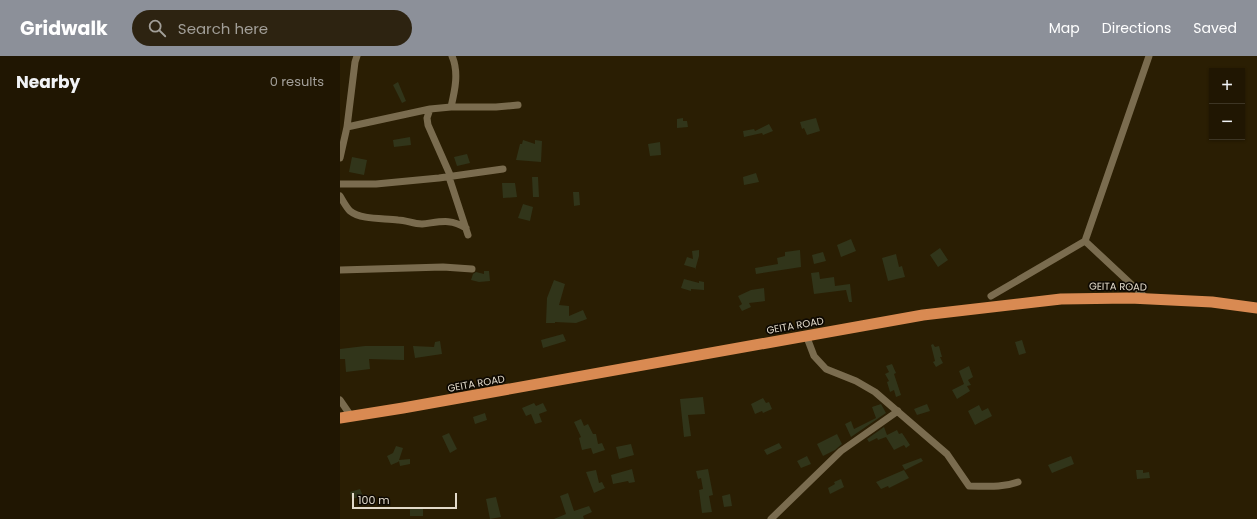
<!DOCTYPE html>
<html lang="en">
<head>
<meta charset="utf-8">
<style>
  :root { --surface:#201602; --page:#2d2311; --text:#f1f3f6; --muted:#a29f99; --line:#3d3524; --accent:#8c9099 }
  body { margin:0; font-family:Poppins,sans-serif; background:var(--page); color:var(--text) }
  .controls { position:absolute; right:12px; top:12px; display:grid; overflow:hidden; border-radius:0px; box-shadow:0 1px 3px #0004 }
  .controls button { width:36px; height:36px; display:grid; place-items:center; padding:0; border:0; border-bottom:1px solid var(--line); background:var(--surface); color:var(--text); font:20px sans-serif }
  .scale { position:absolute; left:12px; bottom:10px; width:105px; box-sizing:border-box; padding-left:4px; border:2px solid #e2daca; border-top:0; font-size:11px; line-height:14px; white-space:nowrap; color:#e2daca; -webkit-text-stroke:3px #0e0902; paint-order:stroke }
  .list { margin:0; padding:0; list-style:none }
  h2 { display:flex; justify-content:space-between; align-items:center; height:52px; margin:0; padding:0 16px; font-size:17px }
  h2 small { font-size:13px; font-weight:400; color:var(--muted) }
  .icon { flex:none; width:22px; height:22px; fill:none; stroke:currentColor; stroke-width:2; stroke-linecap:round; stroke-linejoin:round }
  .map { position:relative; flex:none; width:917px; height:463px; overflow:hidden }
  header { display:flex; align-items:center; gap:24px; box-sizing:border-box; height:56px; padding:0 20px; background:var(--accent); color:#fff }
  header strong { font-size:19px }
  nav { display:flex; gap:22px; margin-inline-start:auto; font-size:14px }
  .search { width:280px; height:36px; background:var(--page); display:flex; align-items:center; gap:10px; box-sizing:border-box; padding:0 14px; border-radius:22px; color:var(--muted); font-size:15px }
  main { display:flex }
  aside { flex:1; background:var(--surface) }
  .map>svg:first-child { display:block }
</style>
</head>
<body>
<header>
<strong>Gridwalk</strong>
<div class="search"><svg class="icon" aria-label="search" viewBox="0 0 24 24"><circle cx="10" cy="10" r="6"/><path d="M15 15l6 6"/></svg>Search here</div>
<nav><a>Map</a><a>Directions</a><a>Saved</a></nav>
</header>
<main>
<aside>
<h2>Nearby<small>0 results</small></h2>
<ul class="list">
</ul>
</aside>
<div class="map">
<svg width="917" height="463" viewBox="0 0 917 463">
  <rect width="100%" height="100%" fill="#2a1e03"/>
  <path fill="#31351a" d="M 58,26 L 66,45 L 62,47 L 53,29 Z
    M 343,62 L 343,65 L 347,65 L 348,71 L 337,72 L 337,63 Z
    M 476,62 L 480,75 L 467,79 L 464,72 L 462,73 L 460,66 Z
    M 429,68 L 433,75 L 423,79 L 422,77 L 404,81 L 403,75 L 414,73 L 415,75 Z
    M 70,81 L 71,89 L 54,91 L 53,84 Z
    M 183,84 L 195,88 L 195,84 L 202,85 L 201,106 L 176,104 L 180,88 L 182,88 Z
    M 320,86 L 321,99 L 310,100 L 308,88 Z
    M 127,98 L 130,107 L 117,110 L 114,101 Z
    M 12,101 L 27,104 L 24,119 L 9,116 Z
    M 416,117 L 419,126 L 404,129 L 403,121 Z
    M 192,121 L 198,121 L 199,141 L 193,141 Z
    M 162,127 L 175,127 L 177,141 L 163,142 Z
    M 233,136 L 239,136 L 240,149 L 234,150 Z
    M 183,148 L 193,151 L 190,165 L 178,162 Z
    M 511,183 L 516,195 L 501,201 L 497,189 Z
    M 600,192 L 608,204 L 598,211 L 590,199 Z
    M 359,194 L 359,200 L 355,214 L 355,212 L 344,209 L 347,201 L 353,203 L 352,195 Z
    M 460,194 L 461,211 L 416,218 L 415,212 L 438,208 L 437,202 L 445,200 L 445,196 Z
    M 483,196 L 486,205 L 474,208 L 472,199 Z
    M 556,198 L 559,211 L 562,210 L 565,221 L 548,225 L 542,202 Z
    M 144,215 L 149,215 L 150,225 L 139,226 L 131,224 L 133,218 L 136,216 L 144,218 Z
    M 479,216 L 480,223 L 494,221 L 495,230 L 510,228 L 512,246 L 509,246 L 506,234 L 474,238 L 471,217 Z
    M 344,223 L 359,227 L 359,225 L 364,226 L 364,234 L 351,233 L 351,235 L 341,232 Z
    M 214,224 L 225,228 L 219,249 L 229,250 L 229,260 L 243,254 L 247,263 L 236,267 L 215,266 L 215,267 L 206,267 L 207,242 Z
    M 424,232 L 425,245 L 409,247 L 411,251 L 402,255 L 399,250 L 402,248 L 398,240 L 411,234 Z
    M 223,278 L 226,285 L 203,292 L 201,284 Z
    M 682,284 L 686,297 L 679,299 L 675,286 Z
    M 100,285 L 102,298 L 75,302 L 73,290 L 94,291 L 95,286 Z
    M 593,288 L 595,291 L 599,290 L 602,301 L 600,301 L 603,307 L 596,311 L 593,306 L 595,305 L 591,289 Z
    M 25,290 L 64,290 L 64,304 L 29,303 L 30,313 L 6,316 L 5,303 L 0,303 L 0,293 Z
    M 552,308 L 556,317 L 554,318 L 561,339 L 556,341 L 554,334 L 550,336 L 547,326 L 549,325 L 545,318 L 549,316 L 546,310 Z
    M 629,310 L 633,321 L 628,324 L 631,329 L 627,330 L 630,335 L 617,343 L 612,334 L 624,328 L 619,315 Z
    M 363,341 L 365,358 L 348,359 L 351,380 L 344,381 L 340,343 Z
    M 423,342 L 426,347 L 429,346 L 432,353 L 423,357 L 422,355 L 415,358 L 411,348 Z
    M 194,347 L 196,350 L 203,347 L 207,355 L 199,358 L 202,366 L 195,368 L 191,358 L 186,360 L 182,352 Z
    M 541,348 L 546,357 L 511,381 L 505,368 L 511,365 L 514,373 L 536,362 L 532,351 Z
    M 587,348 L 590,355 L 577,359 L 574,353 Z
    M 639,349 L 642,355 L 648,352 L 652,360 L 635,369 L 628,355 Z
    M 145,357 L 147,364 L 135,368 L 133,361 Z
    M 241,363 L 244,370 L 248,368 L 253,378 L 256,378 L 258,388 L 262,387 L 265,394 L 253,398 L 251,392 L 242,394 L 239,382 L 241,381 L 234,366 Z
    M 544,371 L 547,379 L 557,374 L 559,378 L 562,377 L 570,389 L 566,392 L 564,389 L 554,394 L 546,381 L 538,384 L 537,382 L 529,386 L 527,383 Z
    M 109,377 L 117,393 L 110,397 L 102,380 Z
    M 497,378 L 502,388 L 495,394 L 483,400 L 477,388 Z
    M 439,387 L 442,392 L 427,399 L 424,394 Z
    M 291,388 L 294,399 L 279,403 L 276,391 Z
    M 56,390 L 63,392 L 59,404 L 70,403 L 70,408 L 60,410 L 59,405 L 58,406 L 51,409 L 47,400 L 53,397 Z
    M 467,400 L 471,408 L 461,412 L 457,405 Z
    M 731,400 L 734,408 L 712,417 L 708,409 Z
    M 581,402 L 583,405 L 565,414 L 562,409 Z
    M 292,413 L 295,426 L 289,427 L 288,425 L 273,428 L 271,419 Z
    M 368,413 L 373,439 L 369,440 L 372,456 L 362,457 L 359,434 L 363,433 L 361,422 L 358,423 L 356,415 Z
    M 256,414 L 259,427 L 262,426 L 265,432 L 254,437 L 246,416 Z
    M 564,414 L 569,422 L 549,432 L 548,430 L 541,433 L 536,426 Z
    M 796,414 L 803,414 L 803,417 L 809,416 L 810,422 L 797,423 Z
    M 501,423 L 504,431 L 490,438 L 488,432 L 495,428 L 494,426 Z
    M 20,433 L 23,440 L 12,443 L 10,436 Z
    M 228,437 L 234,455 L 249,450 L 252,456 L 243,460 L 244,463 L 214,463 L 226,458 L 220,440 Z
    M 390,438 L 392,450 L 384,451 L 382,440 Z
    M 156,441 L 161,461 L 150,463 L 146,443 Z
    M 70,451 L 83,451 L 83,460 L 70,460 Z"/>
  <g fill="none" stroke-linecap="round" stroke-linejoin="round">
    <path stroke="#7a6c4f" stroke-width="7" d="M 111,51 C 115,34 119,16 112,0
      M 90,53 L 87,62 L 88,69 L 111,121
      M 7,71 L 90,53 L 111,51 L 156,51 L 178,49
      M 0,102 L 7,71 L 15,6 L 17,0
      M 109,121 L 128,179
      M 0,128 L 36,128 L 99,122 L 163,113
      M 0,140 C 3,145 6,151 10,155 C 21,164 44,162 58,164 C 66,164 73,168 82,168 C 100,166 110,162 126,172
      M 745,185 L 806,242
      M 0,214 L 103,211 L 132,213
      M 651,240 L 745,185 L 809,0
      M 466,279 L 474,300 L 486,313 L 516,325 L 535,336 L 607,398 L 629,430 C 645,430 662,432 678,426
      M 0,344 L 11,360
      M 431,463 L 501,395 L 558,355"/>
    <path stroke="#d98a52" stroke-width="11" d="M 0,362 L 63,352 L 583,259 L 721,243 L 790,242 L 872,246 L 917,252"/>
  </g>
  <g text-anchor="middle" stroke-width="3.5" stroke-linejoin="round" paint-order="stroke">
    <g font-size="10" fill="#e2daca" stroke="#0e0902">
      <text transform="translate(778 230) rotate(1)" y="4">GEITA ROAD</text>
      <text transform="translate(455 269) rotate(-10)" y="4">GEITA ROAD</text>
      <text transform="translate(136 327) rotate(-10)" y="4">GEITA ROAD</text>
    </g>
  </g>
</svg>
<div class="controls">
<button>+</button>
<button>−</button>
</div>
<div class="scale">100 m</div>
</div>
</main>
</body>
</html>
